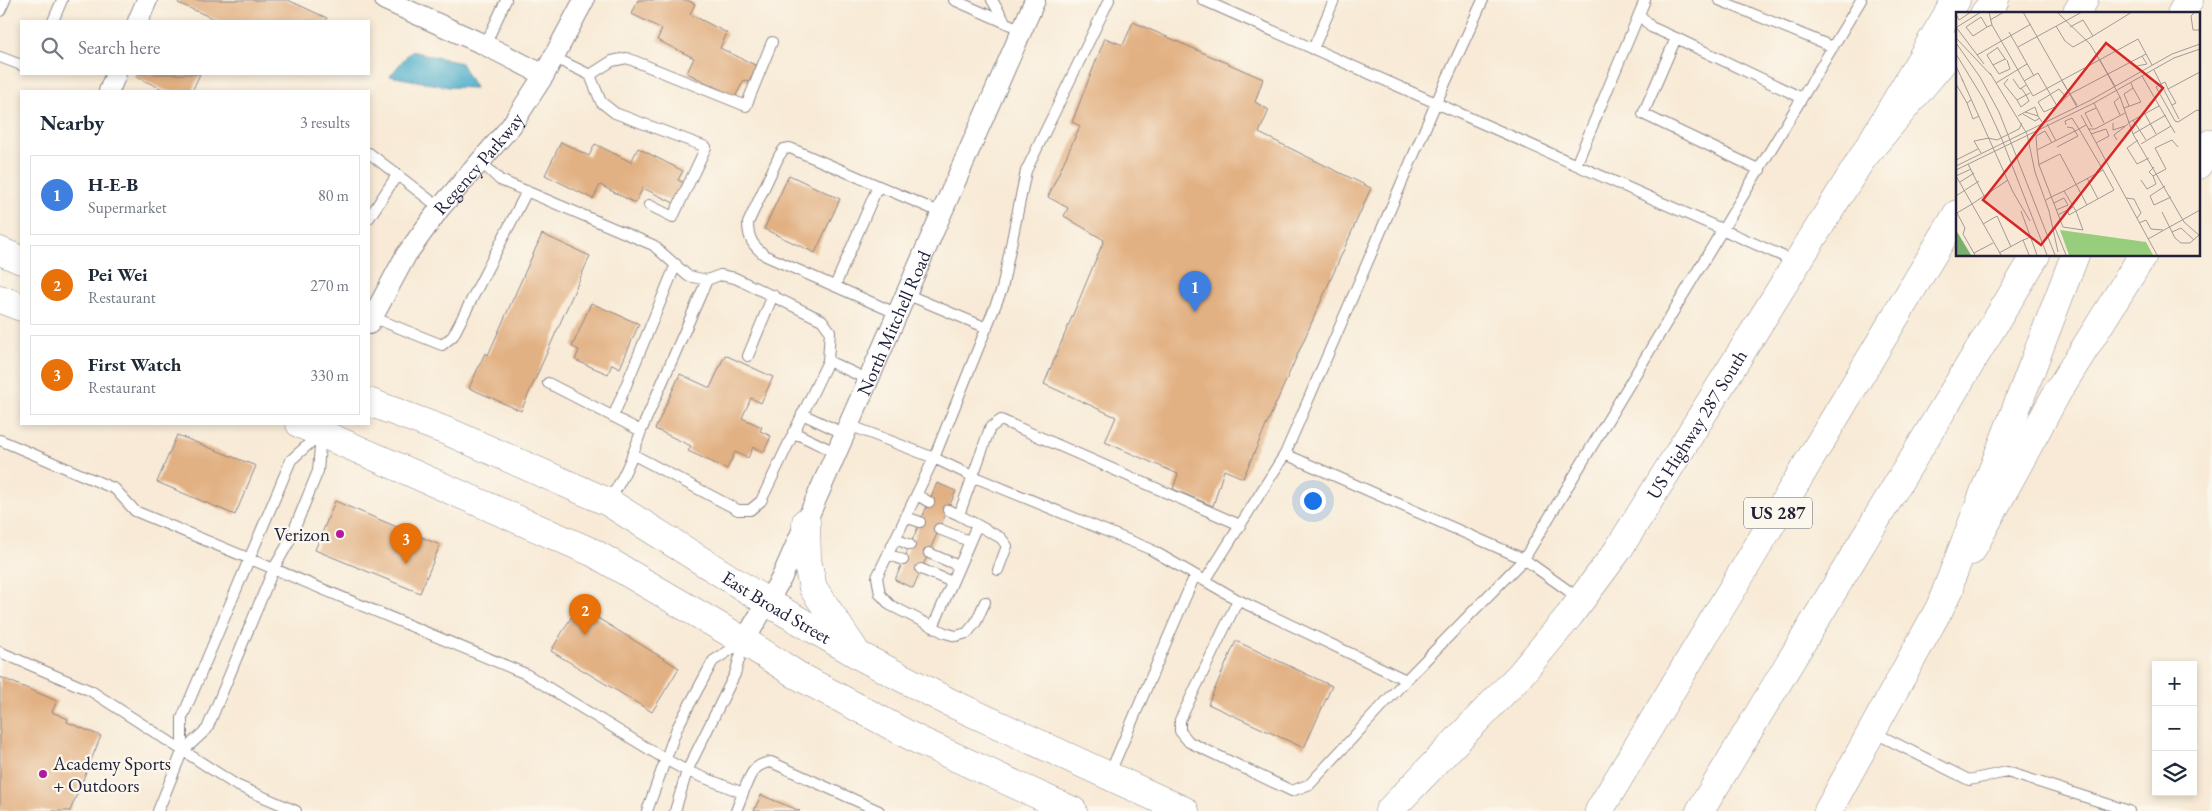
<!DOCTYPE html>
<html lang="en">
<head>
<meta charset="utf-8">
<style>
  :root { --surface:#fff; --page:#f6f6f7; --text:#1f2937; --muted:#747a83; --line:#e0e1e3; --accent:#2563eb }
  body { margin:0; font-family:"EB Garamond",serif; background:var(--page); color:var(--text) }
  .controls { position:absolute; right:15px; bottom:15px; display:grid; overflow:hidden; border-radius:0px; box-shadow:0 2px 8px #0003 }
  .controls button { width:45px; height:45px; display:grid; place-items:center; padding:0; border:0; border-bottom:1px solid var(--line); background:var(--surface); color:var(--text); font:25px sans-serif }
  .you { position:absolute; left:1312px; top:500px; width:18px; height:18px; margin:-12px; border:4px solid #fff; border-radius:50%; background:#1a73e8; box-shadow:0 0 0 8px #1a73e833 }
  .badge { display:grid; place-items:center; width:32px; height:32px; border-radius:50%; background:var(--accent); color:#fff; font-size:16px; font-weight:700 }
  .pin { position:absolute; translate:-50% -41px; filter:drop-shadow(0 1px 2px #0008) }
  .pin::after { content:''; position:absolute; top:26px; width:18px; height:15px; background:inherit; clip-path:polygon(0 0,100% 0,50% 100%) }
  .list { margin:0; padding:0; list-style:none }
  h2 { display:flex; justify-content:space-between; align-items:center; height:65px; margin:0; padding:0 20px; font-size:21px }
  h2 small { font-size:16px; font-weight:400; color:var(--muted) }
  .list li { display:grid; grid-template-columns:32px 1fr auto; gap:15px; align-items:center; box-sizing:border-box; height:80px; margin:0 10px 10px; padding:0 10px; border:1px solid var(--line); border-radius:0px }
  .list b { display:block; font-size:19px; white-space:nowrap }
  .list p { margin:0; font-size:16px; white-space:nowrap; color:var(--muted) }
  .list em { font-size:16px; font-style:normal; color:var(--muted) }
  .icon { flex:none; width:28px; height:28px; fill:none; stroke:currentColor; stroke-width:2; stroke-linecap:round; stroke-linejoin:round }
  .map { position:relative; flex:none; width:2212px; height:811px; overflow:hidden }
  .search { position:absolute; background:var(--surface); box-shadow:0 2px 8px #0003; left:20px; top:20px; width:350px; height:55px; display:flex; align-items:center; gap:12px; box-sizing:border-box; padding:0 18px; border-radius:0px; color:var(--muted); font-size:19px }
  .panel { position:absolute; background:var(--surface); box-shadow:0 2px 8px #0003; left:20px; top:90px; width:350px; height:335px; border-radius:0px }
  .map>svg:first-child { display:block }
</style>
</head>
<body>
<div class="map">
<svg width="2212" height="811" viewBox="0 0 2212 811">
  <rect width="100%" height="100%" fill="#fbf7ec"/>
  <filter id="ink" filterUnits="userSpaceOnUse"><feTurbulence type="fractalNoise" baseFrequency=".02" numOctaves="2"/><feDisplacementMap in="SourceGraphic" scale="10" xChannelSelector="R" yChannelSelector="G"/><feConvolveMatrix kernelMatrix="1 2 1 2 8 2 1 2 1" color-interpolation-filters="sRGB"/></filter>
  <filter id="wash" filterUnits="userSpaceOnUse"><feTurbulence type="fractalNoise" baseFrequency=".0096" numOctaves="4" result="noise"/><feDisplacementMap in="SourceGraphic" scale="20" xChannelSelector="R" yChannelSelector="G"/><feGaussianBlur stdDeviation="1.12" result="paint"/><feColorMatrix in="noise" values="0 0 0 0 0 0 0 0 0 0 0 0 0 0 0 0 0 1.4 0 .05"/><feComposite in="paint" operator="in"/></filter>
  <g filter="url(#wash)">
    <rect width="100%" height="100%" fill="#f8ead6"/>
    <path fill="#4badca" stroke="#366882" d="M 411,51 L 461,63 L 475,88 L 449,87 L 390,76 Z"/>
    <g id="blocks">
      <path fill="#e2b183" d="M 180,0 L 288,0 L 327,18 L 325,21 L 219,21 L 178,3 Z
        M 638,0 L 687,0 L 695,4 L 690,14 L 727,33 L 720,48 L 757,66 L 749,82 L 744,80 L 735,97 L 687,73 L 694,58 L 657,40 L 662,29 L 632,14 Z
        M 1133,22 L 1263,79 L 1255,102 L 1269,110 L 1259,133 L 1371,188 L 1243,478 L 1224,470 L 1213,506 L 1173,489 L 1178,474 L 1105,442 L 1116,417 L 1044,384 L 1104,240 L 1064,216 L 1068,208 L 1048,197 L 1080,126 L 1072,122 L 1105,38 L 1123,45 Z
        M 137,74 L 200,74 L 192,91 L 167,91 L 136,77 Z
        M 561,142 L 589,156 L 595,144 L 631,162 L 638,148 L 683,171 L 678,180 L 687,184 L 676,204 L 643,188 L 635,203 L 600,185 L 593,199 L 545,175 Z
        M 789,175 L 840,199 L 815,253 L 764,229 Z
        M 542,234 L 590,256 L 521,411 L 469,388 L 485,353 L 488,355 Z
        M 591,303 L 639,324 L 620,368 L 612,364 L 608,374 L 575,360 L 579,350 L 572,347 Z
        M 725,355 L 773,377 L 761,403 L 751,398 L 742,418 L 762,427 L 760,431 L 771,436 L 764,452 L 753,447 L 748,458 L 735,452 L 727,469 L 688,451 L 691,446 L 655,429 L 680,374 L 710,388 Z
        M 177,435 L 256,466 L 235,515 L 157,482 Z
        M 937,483 L 956,491 L 913,588 L 895,580 Z
        M 335,501 L 440,545 L 420,593 L 315,550 Z
        M 578,606 L 679,668 L 652,712 L 551,651 Z
        M 1236,641 L 1332,686 L 1304,748 L 1208,704 Z
        M 0,677 L 57,701 L 52,712 L 68,719 L 67,722 L 101,736 L 70,811 L 0,811 Z
        M 761,795 L 800,811 L 754,811 Z"/>
    </g>
  </g>
  <g filter="url(#ink)">
    <use href="#blocks" fill-opacity="0" stroke="#8d8688" stroke-width="1"/>
    <g fill="none" stroke-linecap="round" stroke-linejoin="round">
      <g stroke="#8d8688" stroke-width="12">
        <path id="lane" d="M 954,0 L 1022,30
          M 992,0 L 1005,22
          M 1203,0 L 1796,262
          M 1483,0 L 1436,103 L 1285,454 L 1524,559 L 1580,599
          M 1719,0 L 1833,47
          M 0,11 L 5,0
          M 1639,14 L 1651,27 L 1676,38
          M 53,21 L 62,0
          M 485,45 L 506,0
          M 1313,49 L 1334,0
          M 0,57 L 21,65
          M 553,57 L 590,75 L 612,61 L 627,58 L 746,106 L 772,42
          M 590,75 L 601,102 L 615,113 L 706,147 L 673,217 L 649,205
          M 369,153 L 440,208
          M 480,161 L 500,180 L 653,245 L 688,276 L 707,280 L 720,275 L 735,278 L 822,320 L 830,331 L 828,361 L 869,380
          M 1576,165 L 1645,0
          M 1760,170 L 1643,114 L 1676,38 L 1802,98
          M 369,218 L 397,175
          M 835,286 L 878,186
          M 906,294 L 987,328
          M 898,314 L 766,256 C 753,246 748,239 748,223 L 779,156 L 784,149 L 790,148 L 942,213
          M 372,317 L 442,345 L 453,336 L 527,191
          M 748,356 L 773,295
          M 548,383 L 641,431
          M 802,414 L 845,434
          M 613,417 L 676,264
          M 849,425 L 934,458 L 1002,289 L 1026,171 L 1109,0
          M 793,432 L 837,453
          M 0,440 L 115,489 L 135,511 L 526,674 L 665,759 L 687,771 L 743,793 C 749,777 753,764 771,762 L 879,811
          M 634,455 L 738,510 L 750,510 L 761,501 L 828,361
          M 917,495 L 929,502
          M 608,502 C 623,480 633,456 641,431 L 707,280
          M 948,510 L 959,515
          M 906,517 L 920,522
          M 939,529 L 969,541
          M 896,539 L 910,545
          M 929,553 L 959,566
          M 888,554 L 903,560
          M 921,569 L 952,582
          M 998,570 L 1007,546 L 1001,538 L 959,515 L 990,428 L 1001,420 L 1240,525
          M 1205,581 L 1285,454
          M 1238,600 L 1180,720 L 1180,731 L 1189,742 L 1292,791 L 1310,784 L 1406,680
          M 985,602 L 976,622 L 967,633 L 956,636 L 945,633 L 890,605 L 880,594 L 877,577 L 934,458 L 972,476 L 1150,549 L 1238,600 L 1406,680 L 1524,559 L 1861,0
          M 933,627 L 977,525
          M 0,652 L 91,691 L 236,785 L 296,811
          M 1873,732 L 1969,780 L 2007,772 L 2129,811
          M 182,752 L 207,729 L 274,568 L 289,542 L 318,471 L 321,434
          M 1109,775 L 1195,575
          M 158,811 L 182,752 L 182,718 L 291,460 L 320,434
          M 647,811 L 677,728 L 713,661 L 741,643
          M 675,811 L 687,771 L 735,674 L 744,642
          M 736,811 L 743,793"/>
      </g>
      <g stroke="#8d8688" stroke-width="22">
        <g id="street">
          <path d="M 385,0 L 485,45 L 544,75"/>
          <path d="M 138,21 L 147,0"/>
          <path d="M 109,91 L 116,74"/>
          <path id="s1" d="M 369,324 L 406,255 L 440,208 L 511,126 L 544,75 L 584,0"/>
          <path id="s2" d="M 744,641 L 781,579 L 1035,0"/>
        </g>
      </g>
      <g stroke="#8d8688" stroke-width="29">
        <g id="secondary">
          <path d="M 2198,165 L 2212,143"/>
          <path d="M 0,251 L 21,260"/>
          <path d="M 0,299 L 21,307"/>
          <path id="s3" d="M 369,402 L 449,432 L 608,502 L 767,602 L 860,656 L 949,702 L 1185,811"/>
          <path d="M 300,424 L 594,553 L 744,641 L 797,675 L 918,740 L 1073,811"/>
          <path d="M 806,522 L 807,559 L 813,588 L 854,649"/>
          <path d="M 1971,551 L 2058,391 L 2143,255"/>
          <path id="s4" d="M 1389,811 L 1520,675 L 1569,616 L 1618,550 L 1861,160 L 1956,0"/>
          <path d="M 1828,811 L 1950,589"/>
        </g>
      </g>
      <g stroke="#8d8688" stroke-width="29">
        <path id="highway" d="M 1984,14 L 1995,0
          M 2076,14 L 2084,0
          M 2181,14 L 2189,0
          M 1861,160 L 1957,45
          M 1939,610 L 2075,255
          M 1599,811 L 1957,214
          M 1700,811 L 2036,255"/>
      </g>
      <use href="#lane" stroke="#fff" stroke-width="10"/>
      <use href="#street" stroke="#fff" stroke-width="20"/>
      <use href="#secondary" stroke="#fff" stroke-width="28"/>
      <use href="#highway" stroke="#fff" stroke-width="28"/>
    </g>
  </g>
  <g fill="#b5179e" stroke="#fbf7ec" stroke-width="2">
    <circle cx="340" cy="534" r="5"/>
    <circle cx="43" cy="774" r="5"/>
  </g>
  <g text-anchor="middle" stroke-width="4.5" stroke-linejoin="round" paint-order="stroke">
    <rect fill="#fbf7ec" stroke="#636270" stroke-width="1" x="1744" y="497.5" width="68" height="31" rx="4"/>
    <g font-size="18" font-weight="bold" fill="#22223b">
      <text x="1778" y="519">US 287</text>
    </g>
    <g font-size="19" fill="#22223b" stroke="#fbf7ec">
      <text dy="7" stroke="none"><textPath href="#s1" startOffset="195">Regency Parkway</textPath></text>
      <text dy="7" stroke="none"><textPath href="#s2" startOffset="352">North Mitchell Road</textPath></text>
      <text dy="7" stroke="none"><textPath href="#s4" startOffset="496">US Highway 287 South</textPath></text>
      <text dy="7" stroke="none"><textPath href="#s3" startOffset="458">East Broad Street</textPath></text>
    </g>
    <g font-size="19" fill="#22223b" stroke="#fbf7ec" text-anchor="end">
      <text x="330" y="541">Verizon</text>
      <text x="53" y="770" text-anchor="start">Academy Sports<tspan x="53" dy="22">+ Outdoors</tspan></text>
    </g>
  </g>
  <g transform="translate(1956 12)">
    <rect width="244" height="244" fill="#f8ead6"/>
    <path d="M 104,218 L 190,230 L 197,243 L 113,243 Z" fill="#98cd7e"/>
    <path d="M 0,218 L 15,243 L 0,243 Z" fill="#7ab06d"/>
    <path fill="none" stroke="#a29a98" stroke-width="1" d="M 33,0 L 36,13 L 77,84 L 182,27 L 196,53M 67,0 L 121,95M 101,0 L 134,32 L 159,74M 238,1 L 235,4 L 237,18 L 244,18M 0,2 L 3,8 L 15,0M 34,8 L 48,0M 100,14 L 109,29 L 117,35 L 137,24M 0,15 L 28,52M 1,15 L 25,0M 31,15 L 25,5 L 10,15 L 17,24 L 31,15 L 36,13M 114,15 L 127,8 L 137,24 L 176,0M 53,20 L 78,64M 0,26 L 35,63M 0,31 L 24,65 L 43,100 L 99,243M 41,35 L 50,48M 62,35 L 126,0M 41,36 L 31,43 L 37,53 L 49,47M 0,42 L 28,88 L 45,125 L 91,243M 21,43 L 75,12M 144,48 L 164,85 L 177,122 L 228,210 L 244,224M 37,53 L 43,62 L 54,57 L 51,48M 0,54 L 7,69M 181,54 L 191,52 L 186,44M 198,58 L 205,72 L 209,70 L 212,77 L 244,60M 34,61 L 71,122 L 79,160 L 93,199M 186,64 L 219,121M 6,67 L 57,180M 52,67 L 48,72 L 61,88M 57,67 L 64,77 L 70,73M 68,69 L 82,61 L 101,94 L 114,82 L 190,42M 106,69 L 121,93M 40,71 L 71,52M 0,72 L 11,91 L 15,88M 65,76 L 68,80 L 70,83 L 73,89 L 65,95 L 61,88 L 70,83 L 74,81M 212,77 L 220,91 L 216,93M 164,85 L 158,90 L 164,103M 11,91 L 17,107 L 23,104M 138,91 L 148,111M 101,94 L 88,100 L 82,90 L 103,77 L 110,85M 173,94 L 168,82 L 177,76 L 175,71M 168,96 L 185,90 L 177,76M 69,100 L 79,95 L 82,104M 67,102 L 79,109 L 84,106M 189,102 L 200,122M 125,103 L 201,243M 62,104 L 69,100 L 82,104 L 86,110M 223,107 L 205,72 L 200,75 L 219,109 L 222,110 L 241,98 L 244,99M 177,108 L 190,128M 157,111 L 157,118 L 169,114M 172,111 L 203,94M 91,112 L 100,129M 110,113 L 109,109 L 116,106 L 123,117 L 81,138 L 83,153 L 107,215 L 127,218 L 120,199 L 113,203 L 111,198M 130,113 L 123,117 L 147,158M 136,115 L 129,101 L 140,96M 132,117 L 139,117 L 169,101M 135,122 L 150,117 L 153,124 L 140,131M 177,122 L 210,103M 32,126 L 41,128 L 63,117 L 66,111M 161,128 L 158,123 L 172,112M 182,128 L 171,136 L 181,152 L 193,146M 185,132 L 215,114M 101,135 L 122,124 L 117,116 L 111,115M 81,138 L 80,124 L 89,119 L 96,131M 25,141 L 18,129 L 33,126M 0,148 L 22,137M 12,152 L 28,184M 82,153 L 104,142 L 131,193M 0,154 L 135,88 L 216,42 L 244,32M 198,155 L 193,160 L 197,164 L 210,157 L 199,136 L 216,128 L 222,135M 0,158 L 138,91 L 218,46 L 244,37M 0,164 L 16,192 L 52,168M 0,164 L 15,157M 131,166 L 142,187M 185,168 L 191,177 L 200,172 L 197,164M 4,170 L 18,161M 209,174 L 194,184 L 198,193 L 215,185M 57,180 L 74,209M 0,184 L 23,169M 170,186 L 178,187 L 185,201 L 181,206M 90,188 L 95,185 L 108,179 L 147,158 L 158,178 L 120,199 L 108,179M 98,191 L 108,186 L 112,193 L 100,198M 65,199 L 81,243M 93,199 L 102,240M 206,200 L 219,226 L 225,231 L 234,231 L 243,223M 102,203 L 117,195M 183,211 L 190,208 L 195,217 L 207,218M 27,212 L 41,204 L 55,235M 99,216 L 110,243M 216,220 L 225,216 L 238,228M 192,227 L 244,198M 18,241 L 37,231M 43,241 L 67,228M 19,243 L 7,222 L 9,216 L 1,201 L 16,192 L 45,243M 73,243 L 67,228 L 75,225"/>
    <path fill="#d62828" fill-opacity="0.15" stroke="#d62828" stroke-width="2.5" d="M 150,31 L 207,76 L 85,233 L 27,188 Z"/>
    <rect width="244" height="244" fill="none" stroke="#22223b" stroke-width="2.5"/>
  </g>
</svg>
<div class="controls">
<button>+</button>
<button>−</button>
<button><svg class="icon" aria-label="layers" viewBox="0 0 24 24"><path d="M12 4l9 5-9 5-9-5zM3 14l9 5 9-5"/></svg></button>
</div>
<div class="you"></div>
<div class="pin badge" style="left:1195px;top:312px;background:#3f7fe0">1</div>
<div class="pin badge" style="left:585px;top:635px;background:#e8710a">2</div>
<div class="pin badge" style="left:406px;top:564px;background:#e8710a">3</div>
<div class="search"><svg class="icon" aria-label="search" viewBox="0 0 24 24"><circle cx="10" cy="10" r="6"/><path d="M15 15l6 6"/></svg>Search here</div>
<section class="panel">
<h2>Nearby<small>3 results</small></h2>
<ul class="list">
<li><span class="badge" style="background:#3f7fe0">1</span><div><b>H-E-B</b><p>Supermarket</p></div><em>80 m</em></li>
<li><span class="badge" style="background:#e8710a">2</span><div><b>Pei Wei</b><p>Restaurant</p></div><em>270 m</em></li>
<li><span class="badge" style="background:#e8710a">3</span><div><b>First Watch</b><p>Restaurant</p></div><em>330 m</em></li>
</ul>
</section>
</div>
</body>
</html>
